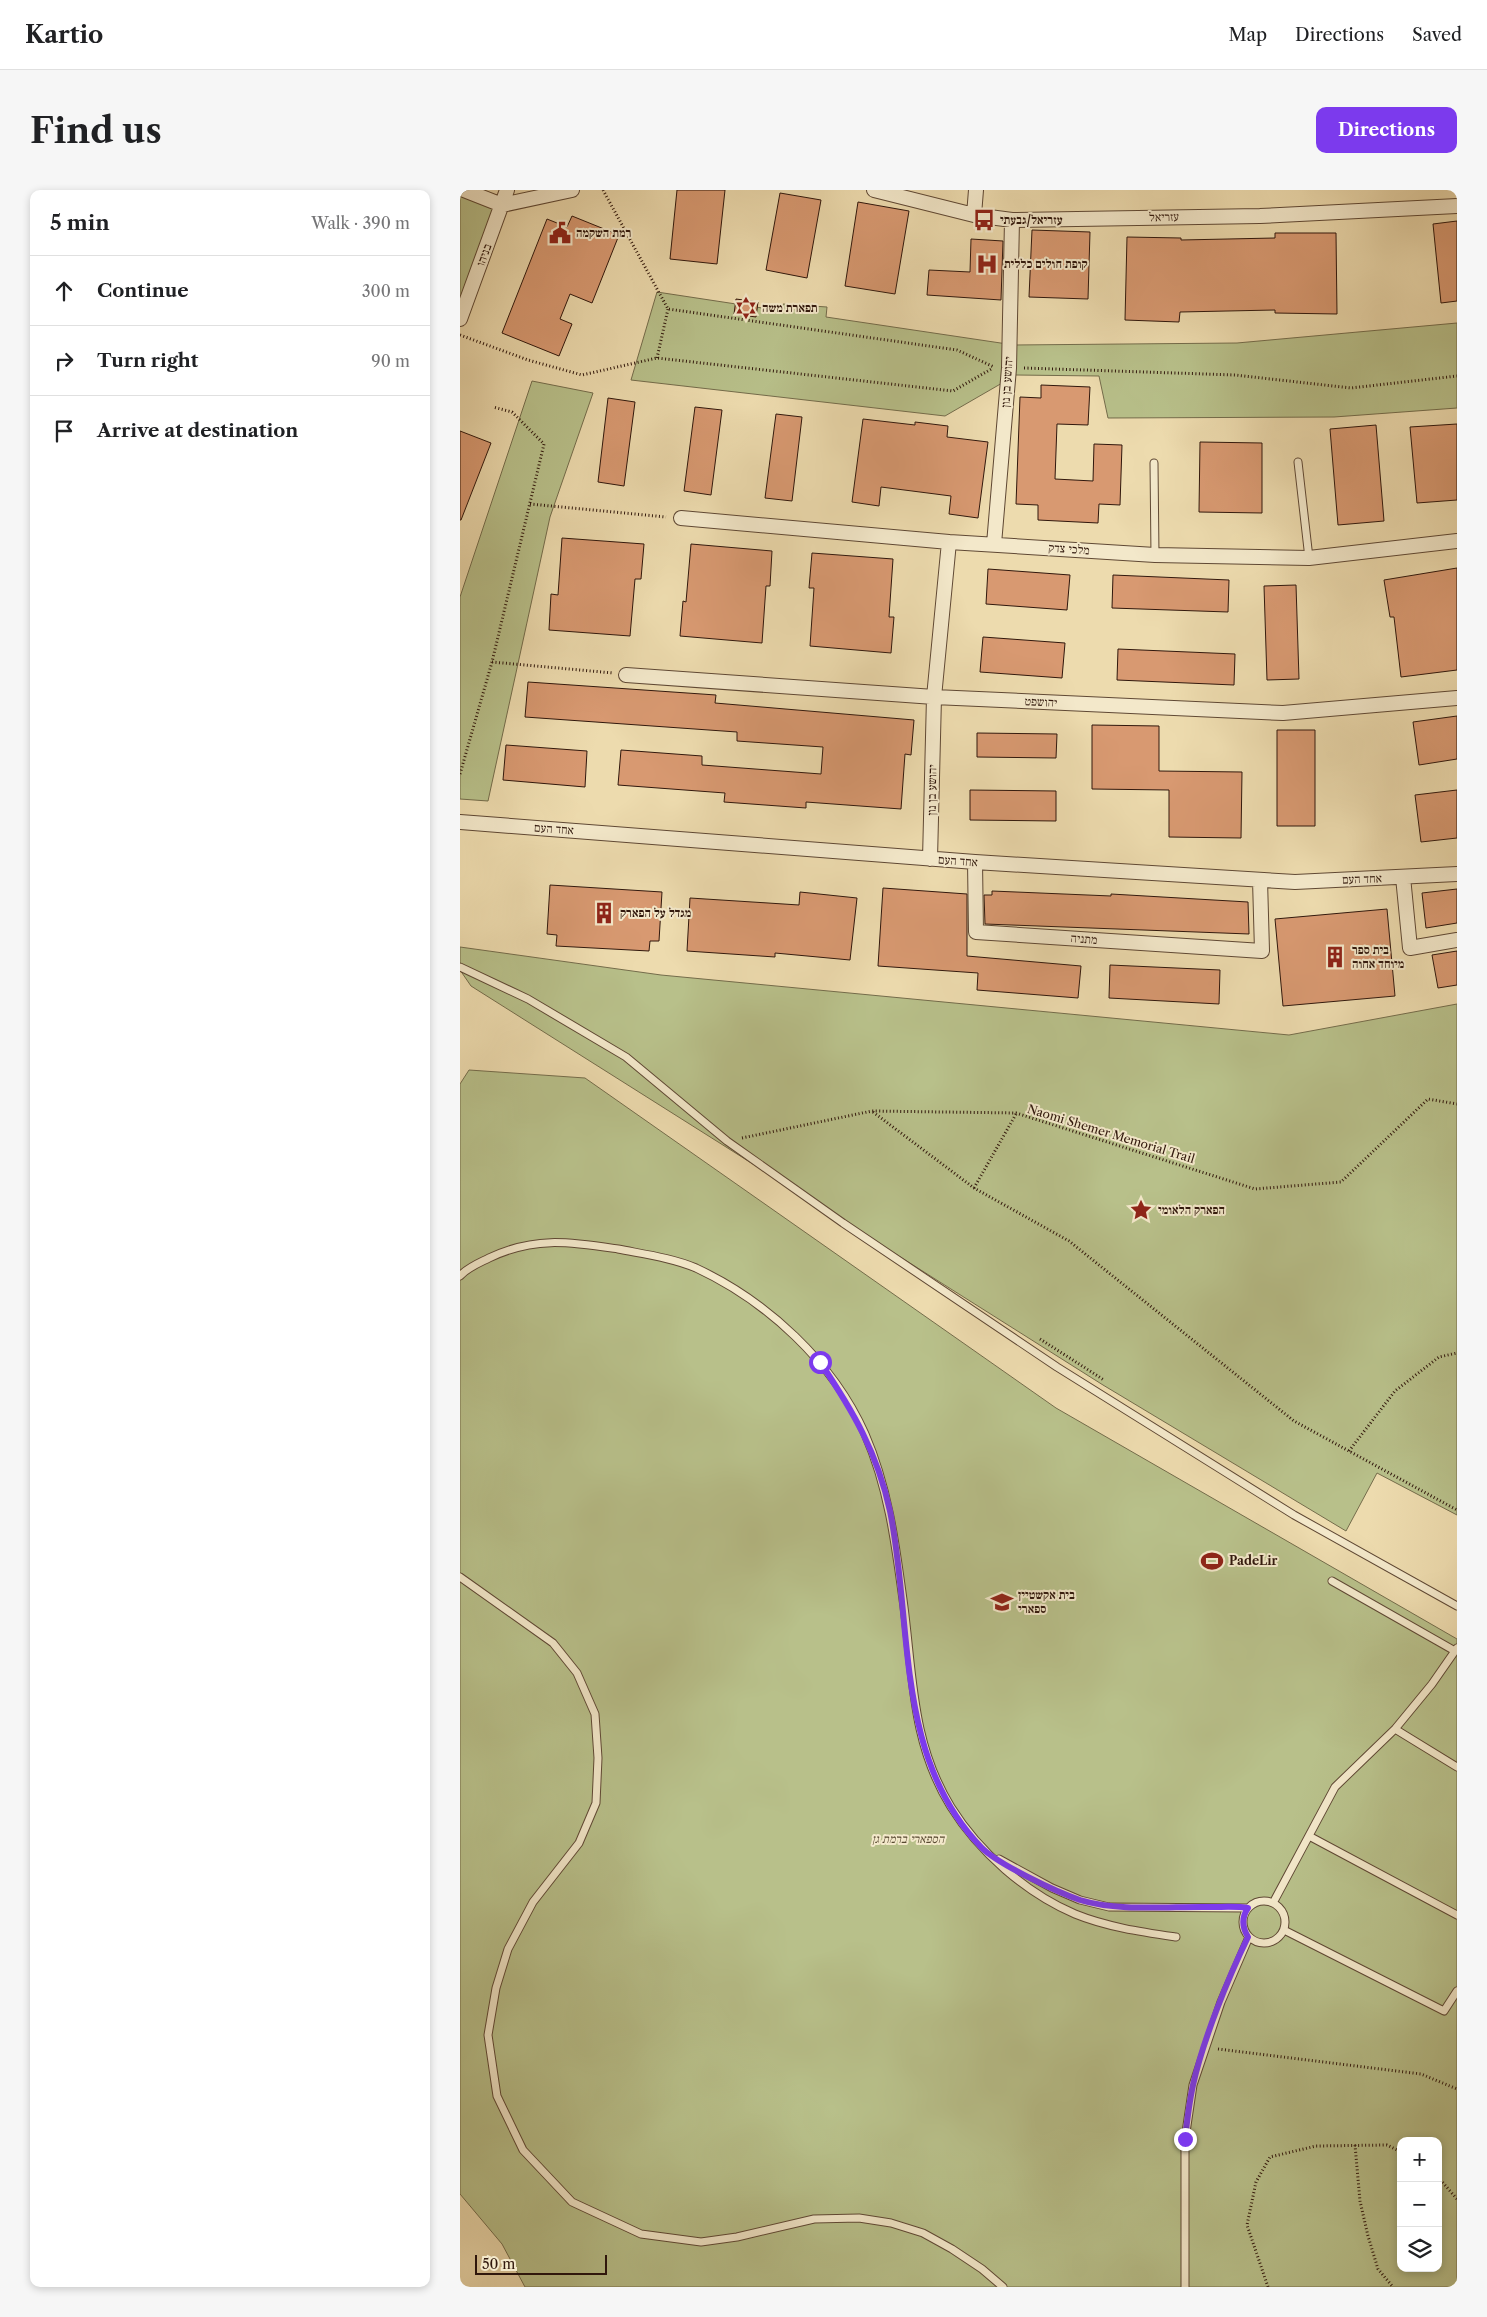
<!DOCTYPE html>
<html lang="en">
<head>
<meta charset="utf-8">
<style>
  :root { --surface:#fff; --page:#f6f6f6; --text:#202124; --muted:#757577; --line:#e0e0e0; --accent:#7c3aed }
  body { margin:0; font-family:"Libre Caslon Text","Frank Ruhl Libre",serif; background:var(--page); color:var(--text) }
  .controls { position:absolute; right:15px; bottom:15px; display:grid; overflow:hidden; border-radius:10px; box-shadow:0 2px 8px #0003 }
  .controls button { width:45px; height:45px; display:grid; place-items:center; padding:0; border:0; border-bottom:1px solid var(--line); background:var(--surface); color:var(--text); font:25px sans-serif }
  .scale { position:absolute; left:15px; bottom:12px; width:132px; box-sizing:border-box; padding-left:5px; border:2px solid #30170c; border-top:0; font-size:14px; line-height:18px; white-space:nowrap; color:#30170c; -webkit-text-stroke:4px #f3e8ca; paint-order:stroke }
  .stop { position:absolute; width:15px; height:15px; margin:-11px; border:4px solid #7c3aed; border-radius:50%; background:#fff }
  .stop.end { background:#7c3aed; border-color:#fff; box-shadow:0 1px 5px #0008 }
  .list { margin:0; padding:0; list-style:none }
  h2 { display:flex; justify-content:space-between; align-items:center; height:65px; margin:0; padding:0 20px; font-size:21px }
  h2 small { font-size:16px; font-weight:400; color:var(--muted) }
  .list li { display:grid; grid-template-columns:32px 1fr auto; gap:15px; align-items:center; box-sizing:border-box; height:70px; padding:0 20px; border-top:1px solid var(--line) }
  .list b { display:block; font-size:19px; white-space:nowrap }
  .list em { font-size:16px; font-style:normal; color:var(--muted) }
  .icon { flex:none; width:28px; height:28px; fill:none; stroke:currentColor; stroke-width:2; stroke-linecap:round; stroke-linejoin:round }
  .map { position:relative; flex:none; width:997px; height:2097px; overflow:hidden; border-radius:10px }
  header { display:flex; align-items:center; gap:30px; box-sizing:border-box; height:70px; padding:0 25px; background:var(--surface); border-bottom:1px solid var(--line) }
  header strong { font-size:24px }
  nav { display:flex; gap:28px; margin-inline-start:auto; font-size:18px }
  .intro { display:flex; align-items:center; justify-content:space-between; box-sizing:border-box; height:120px; padding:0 30px }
  h1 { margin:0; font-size:35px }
  .button { padding:12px 22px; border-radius:10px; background:var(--accent); color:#fff; font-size:18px; font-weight:700 }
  main { display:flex; gap:30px; padding:0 30px }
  aside { flex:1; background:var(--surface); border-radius:10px; box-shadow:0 2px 8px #0003 }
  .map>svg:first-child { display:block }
</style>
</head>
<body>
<header>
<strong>Kartio</strong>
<nav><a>Map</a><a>Directions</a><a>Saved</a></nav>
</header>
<div class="intro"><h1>Find us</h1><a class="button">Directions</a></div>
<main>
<aside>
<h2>5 min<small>Walk · 390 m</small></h2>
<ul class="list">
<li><svg class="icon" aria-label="ahead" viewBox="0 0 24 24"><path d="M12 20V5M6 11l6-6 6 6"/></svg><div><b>Continue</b></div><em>300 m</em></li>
<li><svg class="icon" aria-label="right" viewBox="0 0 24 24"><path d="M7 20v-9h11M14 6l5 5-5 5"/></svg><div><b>Turn right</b></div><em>90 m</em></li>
<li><svg class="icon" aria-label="arrive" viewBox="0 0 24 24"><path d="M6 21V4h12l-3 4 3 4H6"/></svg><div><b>Arrive at destination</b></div></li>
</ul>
</aside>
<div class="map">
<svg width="997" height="2097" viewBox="0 0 997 2097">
  <rect width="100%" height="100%" fill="#eddbae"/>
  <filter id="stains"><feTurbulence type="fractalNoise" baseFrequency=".004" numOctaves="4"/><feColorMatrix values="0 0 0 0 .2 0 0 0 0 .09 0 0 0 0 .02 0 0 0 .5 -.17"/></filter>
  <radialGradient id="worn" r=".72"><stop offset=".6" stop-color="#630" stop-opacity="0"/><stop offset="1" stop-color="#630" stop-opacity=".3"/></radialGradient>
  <path fill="#b8c08a" stroke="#746c4b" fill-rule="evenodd" d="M 0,0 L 42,15 L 0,114 Z
    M 197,102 L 322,121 L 323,114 L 367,117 L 366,127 L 554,155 L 777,153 L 997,133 L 997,218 L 874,227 L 648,228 L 639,186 L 556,185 L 485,226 L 171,190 Z
    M 72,191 L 133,203 L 90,327 L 28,611 L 0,609 L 0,407 Z
    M 0,757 L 201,785 L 829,845 L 997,814 L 997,1325 L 917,1283 L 886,1341 L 643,1195 L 11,796 L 0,780 Z
    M 9,880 L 125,888 L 596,1218 L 997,1449 L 997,2097 L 65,2097 L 42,2054 L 0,2004 L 0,894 ZM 941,1951 L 978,1951 L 978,2078 L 941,2078 Z"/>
  <path fill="#d89971" stroke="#30170c" d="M 217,0 L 265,0 L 257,74 L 210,69 Z
    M 320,3 L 361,10 L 347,88 L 306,80 Z
    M 398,12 L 449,21 L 435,104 L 385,96 Z
    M 112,26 L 159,45 L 132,113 L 110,104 L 100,129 L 112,134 L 99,166 L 42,143 L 87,29 L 107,37 Z
    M 997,31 L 997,111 L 981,113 L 973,34 Z
    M 572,40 L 630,42 L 628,109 L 569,107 Z
    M 815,43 L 876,43 L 877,124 L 815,123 L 815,120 L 720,122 L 719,132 L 665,130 L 667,47 L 721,48 L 721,50 L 815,48 Z
    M 511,49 L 543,51 L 541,110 L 467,105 L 469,80 L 510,82 Z
    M 276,109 L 298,112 L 296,127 L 274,124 Z
    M 581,195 L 630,197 L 628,235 L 597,234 L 595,289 L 633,291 L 634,254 L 662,255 L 660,315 L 639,314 L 638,333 L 578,330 L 578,315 L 556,314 L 560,207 L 581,208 Z
    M 148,208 L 175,212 L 164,296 L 138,292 Z
    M 235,217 L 262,220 L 251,305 L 224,301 Z
    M 316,224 L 342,227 L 332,311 L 305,308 Z
    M 403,229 L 455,235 L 455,232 L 488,236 L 487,247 L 528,252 L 518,328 L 489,324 L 491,306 L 421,297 L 419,316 L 392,312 Z
    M 997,234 L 997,310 L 957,313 L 950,237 Z
    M 916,235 L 924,331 L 878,335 L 870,239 Z
    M 0,241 L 31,253 L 1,330 L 0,330 Z
    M 740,252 L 802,253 L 802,323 L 739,322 Z
    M 102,348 L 184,354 L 181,389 L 175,389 L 170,446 L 89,440 L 91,404 L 98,405 Z
    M 231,354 L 312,361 L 310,396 L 306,396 L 302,453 L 220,446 L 223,411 L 226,412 Z
    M 352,363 L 433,369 L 429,427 L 434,427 L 431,463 L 350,456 L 354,398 L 349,398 Z
    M 997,378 L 997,480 L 941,487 L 934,427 L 930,427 L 924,390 Z
    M 528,379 L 610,385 L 607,420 L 526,414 Z
    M 653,385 L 769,390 L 768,422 L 652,418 Z
    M 836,395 L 839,489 L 807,490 L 804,396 Z
    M 523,447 L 605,453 L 602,488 L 520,482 Z
    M 658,459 L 775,464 L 774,495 L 657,490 Z
    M 68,492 L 256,505 L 255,513 L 454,530 L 451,565 L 445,564 L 441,619 L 346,612 L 346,618 L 264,612 L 265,603 L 158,595 L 161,560 L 242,566 L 242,575 L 361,584 L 363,557 L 277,551 L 277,542 L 65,527 Z
    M 997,526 L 997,569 L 959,575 L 953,532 Z
    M 632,535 L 699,536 L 699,581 L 782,582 L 781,648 L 709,647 L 709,600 L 632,599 Z
    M 817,540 L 855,540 L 855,636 L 817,636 Z
    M 517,543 L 597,544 L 596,568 L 517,567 Z
    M 46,555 L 127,561 L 125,597 L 43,590 Z
    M 510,600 L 596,601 L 596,631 L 510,630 Z
    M 997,600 L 997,648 L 961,652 L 955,605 Z
    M 90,695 L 202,702 L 199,751 L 190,751 L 189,761 L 96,756 L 97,745 L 87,744 Z
    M 423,698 L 507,704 L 507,766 L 621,776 L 618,808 L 517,800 L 518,783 L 418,776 Z
    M 997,699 L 997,733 L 966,738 L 962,703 Z
    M 532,701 L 651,706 L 651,704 L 788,712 L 789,744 L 525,734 L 524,705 L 532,705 Z
    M 340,702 L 397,708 L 390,770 L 315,763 L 315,767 L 227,761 L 230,708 L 339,715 Z
    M 927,719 L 935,806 L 823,816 L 815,729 Z
    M 997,761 L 997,795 L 978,798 L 972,765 Z
    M 650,775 L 760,780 L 759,814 L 649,808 Z"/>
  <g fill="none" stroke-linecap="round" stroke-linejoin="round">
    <g stroke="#5f4834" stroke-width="9">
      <path id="lane" d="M 838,272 L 849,368
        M 694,273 L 695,365
        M 0,777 L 68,809 L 166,867 L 267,951 L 383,1033 L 597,1177 L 834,1325 L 997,1416
        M 0,1086 C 8,1077 19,1073 29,1068 C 75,1046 110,1052 158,1059 C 183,1064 213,1068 236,1078 C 307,1111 373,1172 405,1244 C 429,1299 436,1358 444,1417 C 453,1487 452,1554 491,1617 C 519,1662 566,1703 615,1724 C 647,1737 682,1742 716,1747
        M 0,1387 L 93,1453 L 117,1483 L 135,1524 L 138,1568 L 136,1613 L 119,1653 L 73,1712 L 48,1759 L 36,1798 L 28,1845 L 37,1906 L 63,1960 L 112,2012 L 181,2044 L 241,2052 L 277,2047 L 354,2029 L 399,2028 L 431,2033 L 463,2043 L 492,2059 L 522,2079 L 543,2097
        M 872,1391 L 995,1461
        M 935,1539 L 997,1577
        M 849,1646 L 997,1725
        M 539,1669 L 592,1698 L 620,1710 L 649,1717 L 788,1718
        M783 1732a21 21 0 1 1 42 0a21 21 0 1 1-42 0Z
        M 813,1713 L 875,1597 L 935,1539 L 972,1494 L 997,1458
        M 824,1740 L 984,1821 L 997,1801
        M 725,2097 L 725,1949 L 733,1895 L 761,1812 L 789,1747"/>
    </g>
    <g stroke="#5f4834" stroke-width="16">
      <path id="street" d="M 4,0 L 42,15 L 112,0
        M 414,0 L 514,25 L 552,30 L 800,26 L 997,16
        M 514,25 L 516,0
        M 0,129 L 47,0
        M 221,328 L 489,352 L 695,365 L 849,368 L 997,351
        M 534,354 L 549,178 L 552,30
        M 166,485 L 474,507 L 823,523 L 997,508
        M 0,632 L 515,672 L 835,692 L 997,684
        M 470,669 L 474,507 L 489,352
        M 515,672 L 516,742 L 802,761 L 800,690
        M 943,687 L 950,758 L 997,750"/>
    </g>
    <path stroke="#30170c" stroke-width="3" stroke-dasharray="1 2.5" stroke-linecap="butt" d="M 143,0 L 208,119 L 497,160 L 534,177
      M 0,145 L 68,170 L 122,185 L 197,168 L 493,201 L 533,178
      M 197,168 L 208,119
      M 564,178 L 775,185 L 891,198 L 997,186
      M 70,314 L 206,327
      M 32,472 L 153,483
      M 0,584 L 32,472 L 84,254 L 52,222 L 33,217
      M 413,922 L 514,998 L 609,1051 L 834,1231 L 997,1320
      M 282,948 L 412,921 L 556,923 L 795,999 L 881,992 L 968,909 L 997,914
      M 514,998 L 556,924
      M 580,1149 L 644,1190
      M 889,1261 L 935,1201 L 979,1167 L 997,1163
      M 758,1859 L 961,1884 L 997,1899
      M 895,1955 L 900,2011 L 908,2046 L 918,2079 L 933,2097
      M 978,1987 L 997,2009
      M 808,2097 L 787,2035 L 796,1992 L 810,1967 L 856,1956 L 927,1955 L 941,1962"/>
    <use href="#lane" stroke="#f3e8ca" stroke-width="7"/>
    <use href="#street" stroke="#f3e8ca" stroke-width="14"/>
  </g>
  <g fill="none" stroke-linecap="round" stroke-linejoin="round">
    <path stroke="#7c3aed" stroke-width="6" d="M 360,1172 C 393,1221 417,1262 430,1321 C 453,1433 434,1567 521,1657 C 537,1674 597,1702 620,1710 C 659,1722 711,1716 752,1717 C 764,1717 777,1716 788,1718 C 781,1728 782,1737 788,1747 C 768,1788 743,1850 733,1895 C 729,1913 727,1931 725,1949"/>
  </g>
  <defs>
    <g id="bus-bare" transform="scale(1.725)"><path d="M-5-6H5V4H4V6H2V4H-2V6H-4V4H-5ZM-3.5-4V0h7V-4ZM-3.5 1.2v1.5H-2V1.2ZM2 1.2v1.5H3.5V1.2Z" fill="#8f2418" stroke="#f3e8ca" stroke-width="2.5" paint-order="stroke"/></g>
    <g id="civic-bare" transform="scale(1.725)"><path d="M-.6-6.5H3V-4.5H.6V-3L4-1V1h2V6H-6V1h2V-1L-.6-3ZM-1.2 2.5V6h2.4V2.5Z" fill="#8f2418" stroke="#f3e8ca" stroke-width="2.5" paint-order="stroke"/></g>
    <g id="hospital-bare" transform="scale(1.725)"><path d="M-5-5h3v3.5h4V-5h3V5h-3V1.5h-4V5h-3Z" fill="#8f2418" stroke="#f3e8ca" stroke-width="2.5" paint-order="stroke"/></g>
    <g id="synagogue-bare" transform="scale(1.725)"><path d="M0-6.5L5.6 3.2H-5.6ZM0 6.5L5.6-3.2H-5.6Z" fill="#8f2418" stroke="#f3e8ca" stroke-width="2.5" paint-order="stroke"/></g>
    <g id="building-bare" transform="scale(1.725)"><path d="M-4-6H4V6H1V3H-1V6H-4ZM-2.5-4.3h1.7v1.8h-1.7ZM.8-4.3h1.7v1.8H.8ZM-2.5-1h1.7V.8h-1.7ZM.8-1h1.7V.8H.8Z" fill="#8f2418" stroke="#f3e8ca" stroke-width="2.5" paint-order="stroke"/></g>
    <g id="sight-bare" transform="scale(1.725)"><path d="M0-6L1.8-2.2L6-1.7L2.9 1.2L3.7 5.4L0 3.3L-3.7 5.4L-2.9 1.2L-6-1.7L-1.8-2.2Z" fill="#8f2418" stroke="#f3e8ca" stroke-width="2.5" paint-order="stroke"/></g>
    <g id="stadium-bare" transform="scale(1.725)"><path d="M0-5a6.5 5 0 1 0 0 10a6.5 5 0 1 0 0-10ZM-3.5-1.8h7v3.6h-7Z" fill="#8f2418" stroke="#f3e8ca" stroke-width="2.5" paint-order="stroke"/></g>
    <g id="school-bare" transform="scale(1.725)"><path d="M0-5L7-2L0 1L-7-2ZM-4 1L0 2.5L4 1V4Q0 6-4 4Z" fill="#8f2418" stroke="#f3e8ca" stroke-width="2.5" paint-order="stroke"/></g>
  </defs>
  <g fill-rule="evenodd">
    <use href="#bus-bare" x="524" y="30"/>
    <use href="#civic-bare" x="100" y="43"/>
    <use href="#hospital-bare" x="527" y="74"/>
    <use href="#synagogue-bare" x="286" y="118"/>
    <use href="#building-bare" x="144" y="723"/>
    <use href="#building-bare" x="875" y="767"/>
    <use href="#sight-bare" x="681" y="1020"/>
    <use href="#stadium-bare" x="752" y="1371"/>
    <use href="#school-bare" x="542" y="1412"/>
  </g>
  <g text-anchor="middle" stroke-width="4" stroke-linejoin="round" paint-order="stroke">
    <g font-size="12" fill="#30170c" stroke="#f3e8ca">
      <text transform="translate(704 27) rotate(-1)" y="4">עזריאל</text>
      <text transform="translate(24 65) rotate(-70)" y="4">בניהו</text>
      <text transform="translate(547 192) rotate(-86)" y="4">יהושע בן נון</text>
      <text transform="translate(609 359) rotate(4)" y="4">מלכי צדק</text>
      <text transform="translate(581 512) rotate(3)" y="4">יהושפט</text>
      <text transform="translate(472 600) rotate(-89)" y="4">יהושע בן נון</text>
      <text transform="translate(94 639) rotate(4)" y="4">אחד העם</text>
      <text transform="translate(498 671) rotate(4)" y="4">אחד העם</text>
      <text transform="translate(902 689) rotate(-2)" y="4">אחד העם</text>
      <text transform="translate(624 749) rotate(4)" y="4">מתניה</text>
      <text transform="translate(651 944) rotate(17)" y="4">Naomi Shemer Memorial Trail</text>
    </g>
    <g font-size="12" font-weight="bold" fill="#30170c" stroke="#f3e8ca" text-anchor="start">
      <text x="540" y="34">עזריאל/גבעתי</text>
      <text x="116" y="47">רמת השקמה</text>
      <text x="544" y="78">קופת חולים כללית</text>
      <text x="302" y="122">תפארת משה</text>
      <text x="160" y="727">מגדל על הפארק</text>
      <text x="892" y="764">בית ספר<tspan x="892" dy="14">מיוחד אחוה</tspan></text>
      <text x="698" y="1024">הפארק הלאומי</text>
      <text x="769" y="1375">PadeLir</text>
      <text x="558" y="1409">בית אקשטיין<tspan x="558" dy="14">ספארי</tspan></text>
    </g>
    <g font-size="12" font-style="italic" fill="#594a32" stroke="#f3e8ca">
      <text x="448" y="1653">הספארי ברמת גן</text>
    </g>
  </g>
  <rect width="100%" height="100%" filter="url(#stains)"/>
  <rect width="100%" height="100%" fill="url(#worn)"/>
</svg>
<div class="controls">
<button>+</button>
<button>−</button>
<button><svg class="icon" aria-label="layers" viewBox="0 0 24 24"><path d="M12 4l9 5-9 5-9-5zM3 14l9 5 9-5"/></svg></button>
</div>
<div class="scale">50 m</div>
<div class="stop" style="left:360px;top:1172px"></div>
<div class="stop end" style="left:725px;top:1949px"></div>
</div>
</main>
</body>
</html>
